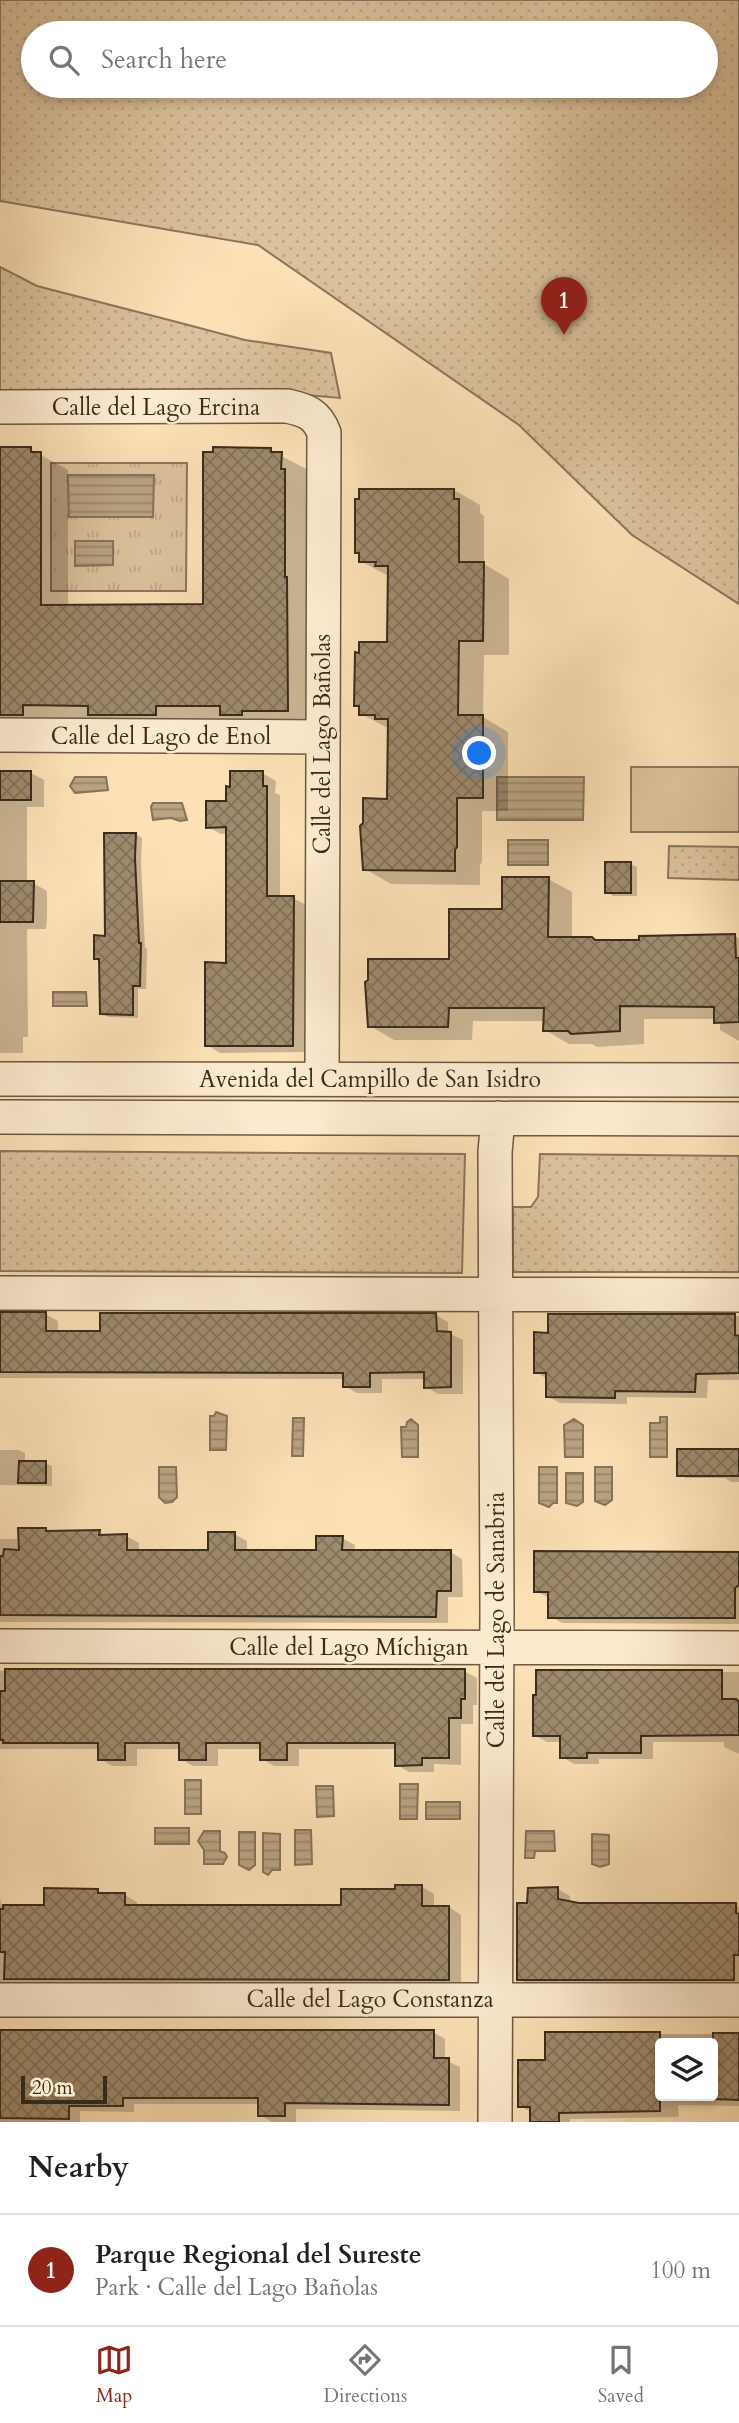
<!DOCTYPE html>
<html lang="en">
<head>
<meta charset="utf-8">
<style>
  :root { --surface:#fff; --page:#f6f6f6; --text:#202124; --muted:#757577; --line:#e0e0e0; --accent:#8f2418 }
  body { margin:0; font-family:Cardo,serif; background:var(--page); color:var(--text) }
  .controls { position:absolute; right:21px; bottom:21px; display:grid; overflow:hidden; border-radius:7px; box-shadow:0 4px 10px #0003 }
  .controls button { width:63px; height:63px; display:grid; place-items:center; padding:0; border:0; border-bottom:2px solid var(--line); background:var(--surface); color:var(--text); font:35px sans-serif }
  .scale { position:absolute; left:21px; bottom:18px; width:86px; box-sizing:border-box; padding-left:7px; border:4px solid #392c1c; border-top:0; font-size:19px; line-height:24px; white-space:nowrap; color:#392c1c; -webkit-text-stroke:5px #fdebd0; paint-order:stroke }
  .you { position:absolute; left:480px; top:754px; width:24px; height:24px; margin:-18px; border:5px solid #fff; border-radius:50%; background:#1a73e8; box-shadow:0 0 0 10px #1a73e833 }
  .badge { display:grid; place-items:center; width:46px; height:46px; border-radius:50%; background:var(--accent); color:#fff; font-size:23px; font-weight:700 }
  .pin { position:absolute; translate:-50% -58px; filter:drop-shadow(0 2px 4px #0008) }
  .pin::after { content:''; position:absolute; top:37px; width:24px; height:21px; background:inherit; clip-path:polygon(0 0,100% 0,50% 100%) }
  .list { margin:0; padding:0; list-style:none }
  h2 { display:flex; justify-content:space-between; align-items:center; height:91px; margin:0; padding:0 28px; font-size:30px }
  h2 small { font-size:23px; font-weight:400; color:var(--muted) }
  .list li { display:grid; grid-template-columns:46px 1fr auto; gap:21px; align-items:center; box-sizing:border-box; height:112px; padding:0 28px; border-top:2px solid var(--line) }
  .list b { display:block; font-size:26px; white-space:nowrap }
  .list p { margin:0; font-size:23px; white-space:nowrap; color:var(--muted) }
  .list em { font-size:23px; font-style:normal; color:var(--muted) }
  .icon { flex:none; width:38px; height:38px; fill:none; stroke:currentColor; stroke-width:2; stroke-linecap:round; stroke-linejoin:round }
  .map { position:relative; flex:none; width:739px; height:2122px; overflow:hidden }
  .search { position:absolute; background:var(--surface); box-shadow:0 4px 10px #0003; left:21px; right:21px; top:21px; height:77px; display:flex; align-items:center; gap:18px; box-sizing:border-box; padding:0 24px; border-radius:38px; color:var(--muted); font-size:26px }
  .sheet { height:203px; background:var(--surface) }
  nav { display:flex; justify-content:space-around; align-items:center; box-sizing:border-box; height:98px; border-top:2px solid var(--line); background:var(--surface); font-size:19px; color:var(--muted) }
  nav a { display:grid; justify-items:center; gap:4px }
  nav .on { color:var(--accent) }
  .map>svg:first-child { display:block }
</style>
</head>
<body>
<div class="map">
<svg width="739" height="2122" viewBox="0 0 739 2122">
  <defs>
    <pattern id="grass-tufts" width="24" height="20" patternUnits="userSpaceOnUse" patternTransform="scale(1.75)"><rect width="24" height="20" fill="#dbc19c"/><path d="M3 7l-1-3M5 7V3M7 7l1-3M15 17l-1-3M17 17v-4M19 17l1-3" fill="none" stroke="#bda686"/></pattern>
    <pattern id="park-dots" width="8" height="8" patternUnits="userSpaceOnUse" patternTransform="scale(1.75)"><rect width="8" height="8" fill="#dbc19c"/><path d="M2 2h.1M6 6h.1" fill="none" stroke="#bda686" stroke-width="1.8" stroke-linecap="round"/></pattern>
    <pattern id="water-rules" width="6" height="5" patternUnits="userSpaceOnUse" patternTransform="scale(1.75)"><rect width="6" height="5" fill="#baa382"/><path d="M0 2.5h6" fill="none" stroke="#98856a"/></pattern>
    <pattern id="building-cross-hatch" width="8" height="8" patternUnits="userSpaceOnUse" patternTransform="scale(1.75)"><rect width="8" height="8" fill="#9e8a6c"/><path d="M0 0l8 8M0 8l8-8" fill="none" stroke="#827158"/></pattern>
  </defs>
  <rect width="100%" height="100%" fill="#fce0b6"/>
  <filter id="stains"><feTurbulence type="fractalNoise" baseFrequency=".00286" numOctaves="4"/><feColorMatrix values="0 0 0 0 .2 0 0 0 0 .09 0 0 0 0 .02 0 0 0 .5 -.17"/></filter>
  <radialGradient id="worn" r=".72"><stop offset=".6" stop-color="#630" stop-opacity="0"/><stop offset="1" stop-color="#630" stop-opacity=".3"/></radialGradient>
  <path fill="url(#grass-tufts)" stroke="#8a765c" stroke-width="2" d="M 51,463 L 187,463 L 186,591 L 51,591 Z"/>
  <path fill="url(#park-dots)" stroke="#8a765c" stroke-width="2" fill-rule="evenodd" d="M 0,0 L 739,0 L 739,604 L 632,535 L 519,425 L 258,245 L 0,201 ZM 706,33 L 706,86 L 33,86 L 33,33 Z
    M 0,267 L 37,286 L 173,321 L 245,340 L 331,353 L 340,398 L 272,392 L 0,390 Z
    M 669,846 L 739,847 L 739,880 L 668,878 Z
    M 0,1151 L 465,1154 L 462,1273 L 0,1271 Z
    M 540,1154 L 739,1156 L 739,1272 L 513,1272 L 513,1207 L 531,1207 L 538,1197 Z"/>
  <path fill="#dbc19c" stroke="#8a765c" stroke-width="2" d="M 631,767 L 739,767 L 739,832 L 631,832 Z"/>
  <path fill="url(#water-rules)" stroke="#867359" stroke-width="2" d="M 68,475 L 154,475 L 153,517 L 69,517 Z
    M 75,541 L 113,541 L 113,565 L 75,566 Z
    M 75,777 L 106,777 L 108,790 L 75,793 L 70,786 Z
    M 497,777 L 584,777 L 583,820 L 497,820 Z
    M 153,803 L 182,803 L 187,820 L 180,821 L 171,818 L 153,820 L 151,807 Z
    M 508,840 L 548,840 L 548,865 L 508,865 Z
    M 53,992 L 86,992 L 87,1006 L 53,1006 Z
    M 216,1412 L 227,1416 L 226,1450 L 210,1450 L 210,1416 L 214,1416 Z
    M 660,1417 L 667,1417 L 667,1457 L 650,1457 L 650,1423 L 660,1423 Z
    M 293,1418 L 304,1418 L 303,1456 L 292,1456 Z
    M 411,1419 L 418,1425 L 418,1457 L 402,1457 L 401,1427 L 406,1427 L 407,1422 Z
    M 574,1419 L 583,1425 L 583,1457 L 565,1457 L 564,1425 Z
    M 159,1467 L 176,1467 L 177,1497 L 172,1502 L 165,1503 L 159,1497 Z
    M 539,1467 L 557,1467 L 557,1503 L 553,1503 L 549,1507 L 539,1503 Z
    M 595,1467 L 612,1467 L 612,1500 L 605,1505 L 595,1501 Z
    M 566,1473 L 583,1473 L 583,1502 L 577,1506 L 566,1503 Z
    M 185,1780 L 201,1780 L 201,1814 L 185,1814 Z
    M 400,1784 L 418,1784 L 417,1819 L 400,1819 Z
    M 316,1786 L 333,1786 L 334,1816 L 317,1817 Z
    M 426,1802 L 460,1802 L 460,1819 L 426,1819 Z
    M 155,1828 L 189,1828 L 189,1844 L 155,1844 Z
    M 295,1830 L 311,1830 L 312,1864 L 295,1865 Z
    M 204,1831 L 220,1831 L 220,1851 L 225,1853 L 227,1857 L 223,1864 L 204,1864 L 204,1850 L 198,1841 Z
    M 526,1831 L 554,1831 L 555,1851 L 535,1851 L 534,1858 L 525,1858 Z
    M 239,1832 L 255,1832 L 255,1865 L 249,1870 L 239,1865 Z
    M 263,1833 L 280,1834 L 280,1870 L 272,1870 L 268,1875 L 263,1872 Z
    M 592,1834 L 609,1835 L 609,1864 C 597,1868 602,1867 592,1864 Z"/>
  <path fill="#0003" fill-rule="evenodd" d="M 0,449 L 30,449 L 68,470 L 68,606 L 204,606 L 270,450 L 308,470 L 314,726 L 0,725 Z
    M 454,490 L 480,505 L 480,513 L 484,516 L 484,564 L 509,579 L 509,655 L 484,655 L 483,717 L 508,732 L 508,811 L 482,811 L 482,862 L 480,865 L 480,885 L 391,884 L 365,869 L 389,800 L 390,729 L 361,714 L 361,708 L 356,705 L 389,643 L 389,576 L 360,561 L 361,555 L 356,552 Z
    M 0,773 L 31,773 L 44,780 L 44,807 L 27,807 L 27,883 L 33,883 L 47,891 L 47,917 L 46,929 L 27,929 L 28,1037 L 23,1037 L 23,1053 L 0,1053 Z
    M 262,773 L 276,781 L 275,793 L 280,795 L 280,898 L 293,898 L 306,905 L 306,1052 L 220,1053 L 207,1045 L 228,964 L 228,834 L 221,834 L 208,827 L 228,803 Z
    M 136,834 L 142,838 L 141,862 L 145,947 L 147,949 L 146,989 L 138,989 L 138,1018 L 108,1017 L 101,1013 L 100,960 L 96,958 L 107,937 Z
    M 631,864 L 637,867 L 637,896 L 613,896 L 607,892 Z
    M 548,879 L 572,892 L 572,939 L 641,942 L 735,936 L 739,938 L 739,1041 L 720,1030 L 720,1024 L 716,1019 L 644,1019 L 644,1044 L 597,1047 L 592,1044 L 569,1044 L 545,1030 L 545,1021 L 473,1021 L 472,1040 L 394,1040 L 370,1026 L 450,961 L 503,910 Z
    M 0,1314 L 45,1314 L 58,1321 L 58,1332 L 102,1332 L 436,1315 L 448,1322 L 448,1333 L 463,1340 L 463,1394 L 438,1394 L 426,1387 L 426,1379 L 382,1379 L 382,1393 L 357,1393 L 345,1386 L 345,1379 L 0,1378 Z
    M 550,1315 L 739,1316 L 739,1380 L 708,1380 L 707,1398 L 627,1397 L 627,1404 L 560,1403 L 547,1396 L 547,1379 L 536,1372 L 550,1335 Z
    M 0,1450 L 18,1450 L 25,1453 L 25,1463 L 45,1463 L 52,1466 L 52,1486 L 0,1485 Z
    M 739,1451 L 739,1482 L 731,1482 L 725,1478 L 685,1478 L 678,1474 Z
    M 45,1530 L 50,1532 L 99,1532 L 107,1536 L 126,1536 L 139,1543 L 139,1552 L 210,1552 L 234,1534 L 247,1541 L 247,1552 L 318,1552 L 342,1538 L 355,1545 L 354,1552 L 450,1552 L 462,1559 L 463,1597 L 448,1597 L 448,1623 L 0,1622 L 0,1539 L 20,1539 Z
    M 739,1553 L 739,1624 L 562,1623 L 550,1616 L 550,1598 L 535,1591 Z
    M 0,1671 L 464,1671 L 477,1678 L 477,1705 L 473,1705 L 473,1724 L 461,1724 L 461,1765 L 434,1764 L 434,1772 L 409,1772 L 397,1765 L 397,1749 L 299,1749 L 299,1766 L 274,1766 L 262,1759 L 262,1749 L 218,1749 L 218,1766 L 193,1766 L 181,1759 L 181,1749 L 137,1749 L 137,1766 L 112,1766 L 100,1759 L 100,1749 L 0,1749 Z
    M 538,1671 L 739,1672 L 739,1754 L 724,1747 L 724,1742 L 653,1742 L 653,1759 L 599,1759 L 599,1764 L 574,1764 L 562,1757 L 562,1742 L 547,1742 L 534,1735 Z
    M 422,1887 L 434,1894 L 434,1907 L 449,1907 L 461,1915 L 461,1986 L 0,1985 L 0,1899 L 2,1907 L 46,1907 L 98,1891 L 105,1895 L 125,1895 L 137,1902 L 137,1907 L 343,1907 L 397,1891 Z
    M 558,1889 L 570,1896 L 570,1903 L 579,1905 L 735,1904 L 739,1907 L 739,1986 L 531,1986 L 519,1979 L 529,1905 Z
    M 0,2031 L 433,2032 L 445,2039 L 445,2060 L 460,2067 L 460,2111 L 296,2109 L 296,2122 L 272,2122 L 260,2115 L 260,2104 L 134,2104 L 134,2112 L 80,2111 L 80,2122 L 0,2122 Z
    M 546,2034 L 739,2034 L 739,2106 L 678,2105 L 679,2117 L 570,2119 L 570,2122 L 532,2122 L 531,2112 L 520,2106 L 546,2062 ZM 660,2043 L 713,2043 L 713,2096 L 660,2096 Z"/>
  <path fill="url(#building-cross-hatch)" stroke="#392c1c" stroke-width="2" d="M 0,447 L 31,447 L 31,452 L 41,452 L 41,605 L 203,604 L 203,452 L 213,452 L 213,447 L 271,448 L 271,452 L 282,452 L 281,469 L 285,469 L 285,577 L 287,577 L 288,711 L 242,711 L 242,715 L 220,715 L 220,706 L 156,706 L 156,715 L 88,715 L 88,706 L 23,705 L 23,715 L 0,715 Z
    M 359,489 L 454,489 L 454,499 L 459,499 L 459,562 L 484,562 L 483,641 L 459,641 L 458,715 L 483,715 L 483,798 L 457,798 L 457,847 L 455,850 L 455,871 L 363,870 L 360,826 L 363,823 L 363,798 L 387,799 L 388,719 L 375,719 L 375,715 L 359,715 L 359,706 L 354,706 L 355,652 L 359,653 L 359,642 L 387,642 L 388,566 L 375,566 L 376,562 L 359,562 L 359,553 L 355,553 L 355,499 L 359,499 Z
    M 0,771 L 31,771 L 31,800 L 0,800 Z
    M 230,771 L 263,771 L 263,786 L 267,786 L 267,896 L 294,896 L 293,1046 L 205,1046 L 205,962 L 226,963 L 226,827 L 206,828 L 206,801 L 226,801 L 226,786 L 230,787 Z
    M 104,833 L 136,833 L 135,858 L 139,943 L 141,943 L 140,986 L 133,986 L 133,1015 L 100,1014 L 99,959 L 94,959 L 94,935 L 105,936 Z
    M 605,862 L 631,862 L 631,893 L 605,893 Z
    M 502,877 L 549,877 L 548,937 L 592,937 L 595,940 L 639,940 L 639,936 L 735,934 L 736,958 L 739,958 L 739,1022 L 714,1023 L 714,1007 L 620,1006 L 620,1031 L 571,1034 L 568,1031 L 543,1031 L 544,1008 L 449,1008 L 448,1027 L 368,1027 L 365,982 L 368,980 L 368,959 L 449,959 L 449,909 L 502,909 Z
    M 0,881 L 34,881 L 33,922 L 0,922 Z
    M 0,1312 L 46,1312 L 46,1331 L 100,1331 L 100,1313 L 436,1313 L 437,1331 L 451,1332 L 451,1387 L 424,1388 L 424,1372 L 370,1373 L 370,1387 L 343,1387 L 343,1373 L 0,1372 Z
    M 548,1314 L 735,1314 L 735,1335 L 739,1336 L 739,1373 L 696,1374 L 695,1392 L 615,1391 L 615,1398 L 546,1397 L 546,1373 L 534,1373 L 534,1332 L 548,1333 Z
    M 677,1449 L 739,1449 L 739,1476 L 677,1476 Z
    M 19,1461 L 46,1461 L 46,1483 L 18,1483 Z
    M 18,1528 L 46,1528 L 46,1531 L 100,1530 L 99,1535 L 127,1534 L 127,1550 L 208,1550 L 208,1532 L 235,1532 L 235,1550 L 316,1550 L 316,1536 L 343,1536 L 342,1550 L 451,1550 L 451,1591 L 437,1591 L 436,1617 L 0,1615 L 0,1556 L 3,1556 L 4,1549 L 19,1550 Z
    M 534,1551 L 739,1552 L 739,1585 L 735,1588 L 735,1618 L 548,1618 L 548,1592 L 534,1592 Z
    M 5,1669 L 465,1669 L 465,1699 L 461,1699 L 461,1718 L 449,1718 L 449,1758 L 422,1758 L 422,1765 L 395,1766 L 395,1743 L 287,1743 L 287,1760 L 260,1760 L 260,1743 L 206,1743 L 206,1760 L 179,1760 L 179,1743 L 125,1743 L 125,1760 L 98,1760 L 98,1743 L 3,1743 L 3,1740 L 0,1740 L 0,1691 L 5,1691 Z
    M 536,1670 L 722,1670 L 722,1699 L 736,1699 L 739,1702 L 739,1735 L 641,1736 L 641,1753 L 587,1753 L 587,1758 L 560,1758 L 560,1736 L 533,1736 L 533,1695 L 536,1695 Z
    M 395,1885 L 422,1885 L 422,1906 L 449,1906 L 449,1980 L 4,1979 L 5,1952 L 0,1952 L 0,1909 L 3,1909 L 3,1905 L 44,1905 L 44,1888 L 98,1889 L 98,1893 L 125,1893 L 125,1905 L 341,1905 L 341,1889 L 395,1889 Z
    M 558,1887 L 558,1899 L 579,1903 L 736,1903 L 736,1913 L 739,1914 L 739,1955 L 734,1955 L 734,1980 L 517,1980 L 517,1903 L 527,1903 L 528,1888 Z
    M 0,2030 L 434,2030 L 434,2058 L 449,2058 L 449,2105 L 285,2103 L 285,2116 L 258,2116 L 258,2098 L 123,2098 L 123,2106 L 69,2106 L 69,2119 L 0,2118 Z
    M 545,2032 L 660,2032 L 660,2111 L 559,2113 L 559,2122 L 530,2122 L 530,2107 L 518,2107 L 518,2060 L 545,2060 Z
    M 713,2033 L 739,2033 L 739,2100 L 713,2099 Z"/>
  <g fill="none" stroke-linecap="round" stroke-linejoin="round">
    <g stroke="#6a5942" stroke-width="36">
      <path id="street" d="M 0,407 L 287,406 C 306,410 317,414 324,433 L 322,1079
        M 0,735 L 322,737
        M 0,1079 L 739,1080
        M 0,1117 L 739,1119
        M 0,1293 L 739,1295
        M 0,1646 L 739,1648
        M 0,2000 L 739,2000
        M 495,2122 L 497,1608 L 495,1152 L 498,1118"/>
    </g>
    <use href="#street" stroke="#fdebd0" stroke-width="33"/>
  </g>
  <g text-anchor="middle" stroke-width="5" stroke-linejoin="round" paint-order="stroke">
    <g font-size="23" fill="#392c1c" stroke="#fdebd0">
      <text x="156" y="415">Calle del Lago Ercina</text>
      <text x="161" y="744">Calle del Lago de Enol</text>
      <text transform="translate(322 744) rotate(-90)" y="8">Calle del Lago Bañolas</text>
      <text x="370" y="1087">Avenida del Campillo de San Isidro</text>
      <text transform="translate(496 1620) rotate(-90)" y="8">Calle del Lago de Sanabria</text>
      <text x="349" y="1655">Calle del Lago Míchigan</text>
      <text x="370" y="2007">Calle del Lago Constanza</text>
    </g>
  </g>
  <rect width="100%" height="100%" filter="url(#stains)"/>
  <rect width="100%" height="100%" fill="url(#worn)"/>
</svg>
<div class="controls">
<button><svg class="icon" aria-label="layers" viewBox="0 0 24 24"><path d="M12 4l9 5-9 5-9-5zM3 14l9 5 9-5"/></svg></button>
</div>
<div class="scale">20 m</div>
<div class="you"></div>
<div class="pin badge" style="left:564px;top:335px">1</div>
<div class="search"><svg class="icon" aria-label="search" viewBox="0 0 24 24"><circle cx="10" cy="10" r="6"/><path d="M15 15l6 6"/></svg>Search here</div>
</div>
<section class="sheet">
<h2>Nearby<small></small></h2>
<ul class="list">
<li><span class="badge">1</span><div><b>Parque Regional del Sureste</b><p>Park · Calle del Lago Bañolas</p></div><em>100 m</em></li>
</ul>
</section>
<nav>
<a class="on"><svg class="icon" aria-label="map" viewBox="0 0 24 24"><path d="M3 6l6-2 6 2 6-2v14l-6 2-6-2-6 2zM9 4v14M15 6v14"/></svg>Map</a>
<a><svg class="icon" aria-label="directions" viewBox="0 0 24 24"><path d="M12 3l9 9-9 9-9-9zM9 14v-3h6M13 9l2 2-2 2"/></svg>Directions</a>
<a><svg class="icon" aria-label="saved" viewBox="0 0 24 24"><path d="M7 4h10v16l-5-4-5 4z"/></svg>Saved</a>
</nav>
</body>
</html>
